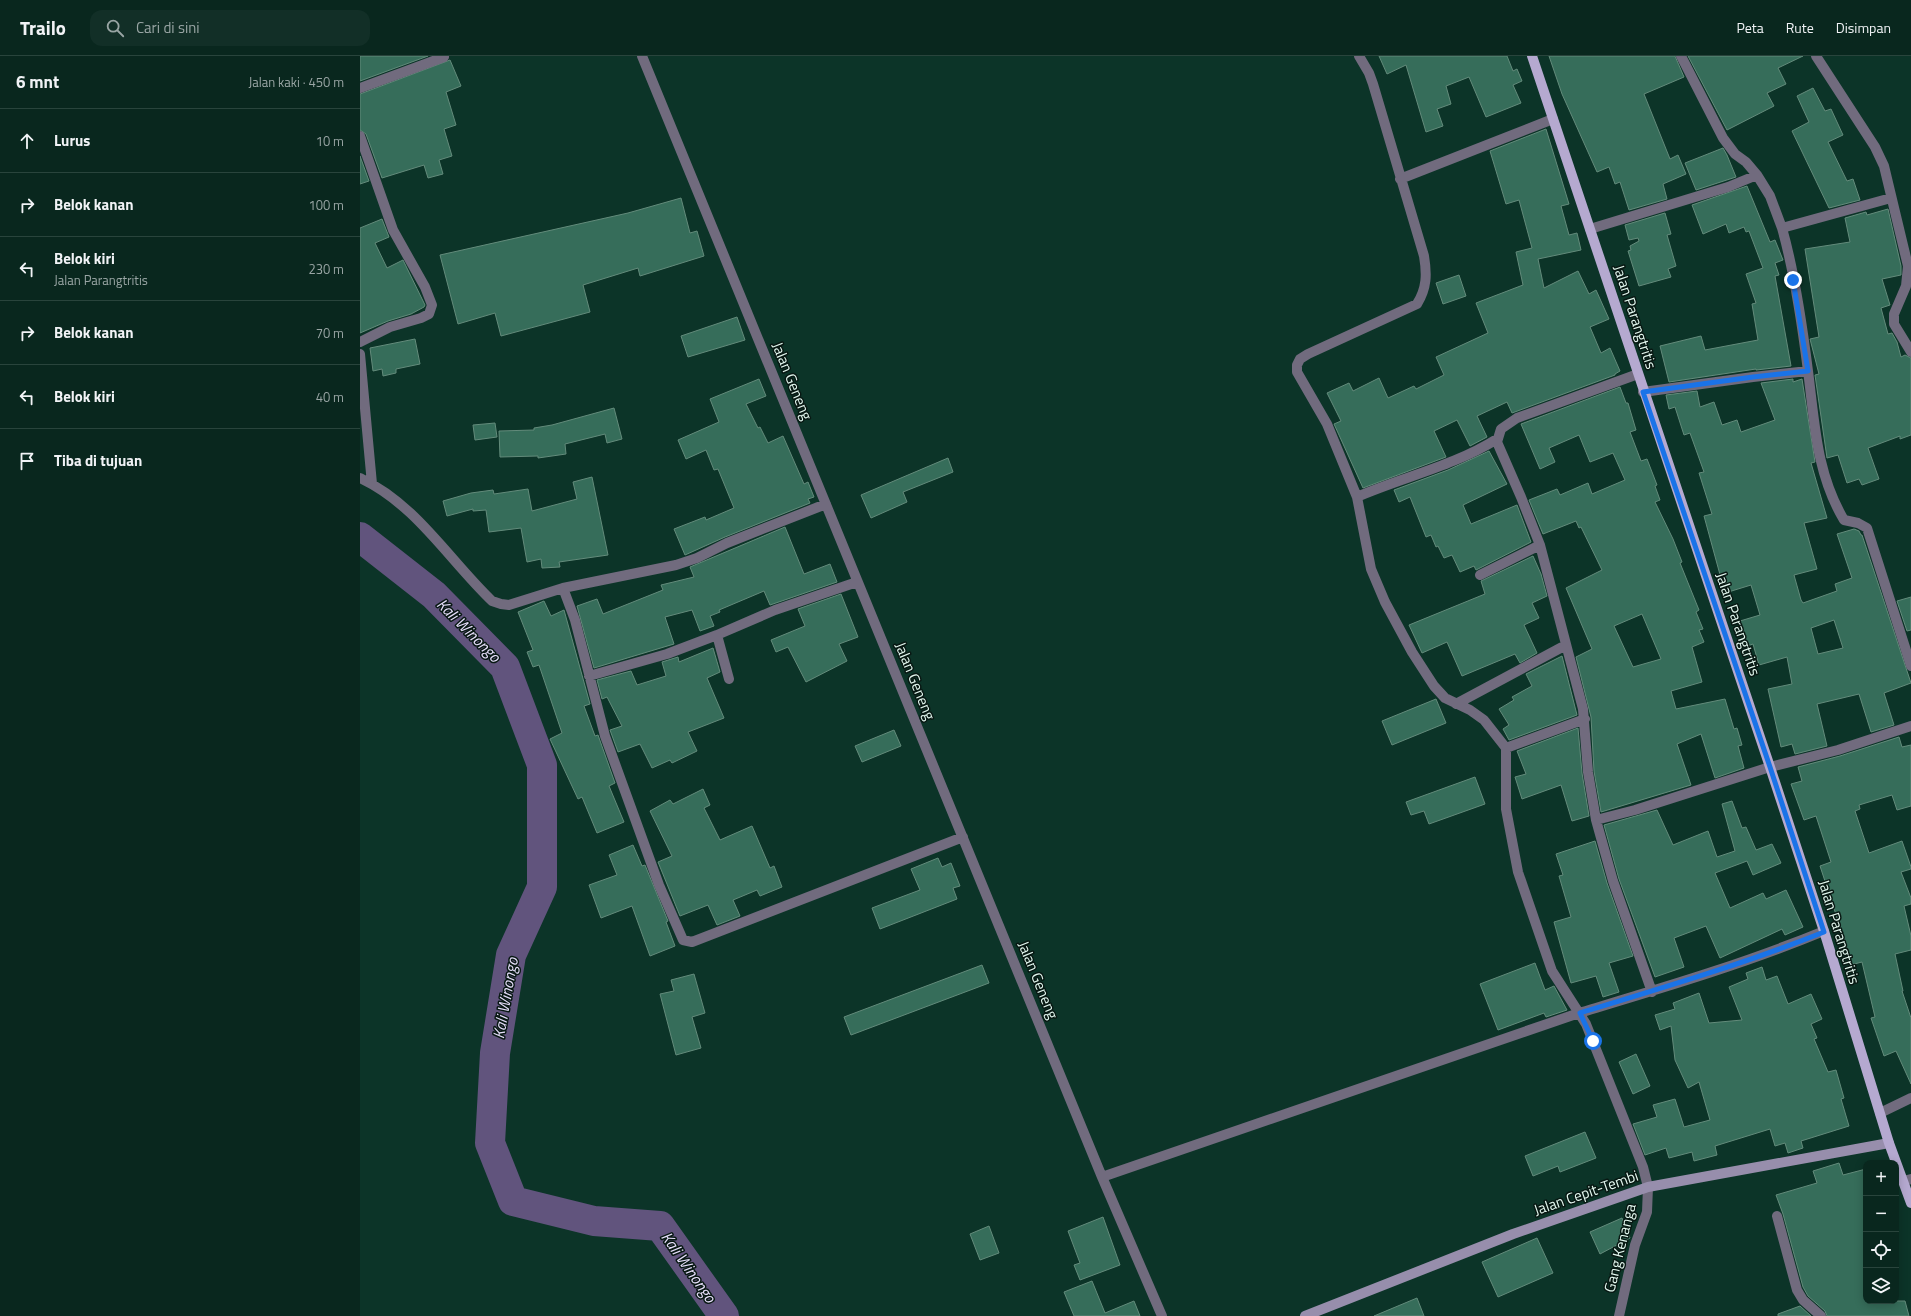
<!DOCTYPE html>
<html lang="id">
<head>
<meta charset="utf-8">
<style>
  :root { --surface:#09271e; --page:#122f27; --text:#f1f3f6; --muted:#99a5a4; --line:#29443c }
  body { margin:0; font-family:"Titillium Web",sans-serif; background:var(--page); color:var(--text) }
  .controls { position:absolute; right:12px; bottom:12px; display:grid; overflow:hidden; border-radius:8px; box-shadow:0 2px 10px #0003 }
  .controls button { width:36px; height:36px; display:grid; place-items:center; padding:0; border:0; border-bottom:1px solid var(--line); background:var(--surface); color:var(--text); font:20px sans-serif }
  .stop { position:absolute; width:12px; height:12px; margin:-9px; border:3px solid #1a73e8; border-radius:50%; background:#fff }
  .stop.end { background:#1a73e8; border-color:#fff; box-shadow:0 1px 4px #0008 }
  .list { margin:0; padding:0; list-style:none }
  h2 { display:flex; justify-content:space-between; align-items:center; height:52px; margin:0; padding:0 16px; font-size:17px }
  h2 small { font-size:13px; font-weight:400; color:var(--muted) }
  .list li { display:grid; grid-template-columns:26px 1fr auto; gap:12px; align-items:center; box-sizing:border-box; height:64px; padding:0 16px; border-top:1px solid var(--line) }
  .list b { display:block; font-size:15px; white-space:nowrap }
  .list p { margin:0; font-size:13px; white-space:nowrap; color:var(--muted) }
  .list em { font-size:13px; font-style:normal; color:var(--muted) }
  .icon { flex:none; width:22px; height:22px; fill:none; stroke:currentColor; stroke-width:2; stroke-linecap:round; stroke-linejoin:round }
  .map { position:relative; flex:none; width:1551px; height:1260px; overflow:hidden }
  header { display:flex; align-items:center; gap:24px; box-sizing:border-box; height:56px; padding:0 20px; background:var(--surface); border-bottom:1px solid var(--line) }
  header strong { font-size:19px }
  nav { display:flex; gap:22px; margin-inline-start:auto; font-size:14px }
  .search { width:280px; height:36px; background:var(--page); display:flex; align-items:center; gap:10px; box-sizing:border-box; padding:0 14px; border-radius:12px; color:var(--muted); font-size:15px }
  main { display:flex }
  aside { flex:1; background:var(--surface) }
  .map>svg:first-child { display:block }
</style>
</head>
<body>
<header>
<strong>Trailo</strong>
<div class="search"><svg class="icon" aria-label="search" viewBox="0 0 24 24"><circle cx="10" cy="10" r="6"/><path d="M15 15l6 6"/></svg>Cari di sini</div>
<nav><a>Peta</a><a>Rute</a><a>Disimpan</a></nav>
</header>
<main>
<aside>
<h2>6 mnt<small>Jalan kaki · 450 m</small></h2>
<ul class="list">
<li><svg class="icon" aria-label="ahead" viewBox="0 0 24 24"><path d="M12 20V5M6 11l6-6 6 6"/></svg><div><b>Lurus</b></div><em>10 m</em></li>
<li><svg class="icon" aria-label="right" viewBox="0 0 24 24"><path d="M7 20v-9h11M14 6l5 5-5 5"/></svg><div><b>Belok kanan</b></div><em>100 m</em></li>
<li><svg class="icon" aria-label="left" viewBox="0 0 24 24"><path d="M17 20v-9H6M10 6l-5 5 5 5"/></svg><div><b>Belok kiri</b><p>Jalan Parangtritis</p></div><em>230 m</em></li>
<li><svg class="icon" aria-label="right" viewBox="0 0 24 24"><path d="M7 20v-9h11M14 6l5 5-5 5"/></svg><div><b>Belok kanan</b></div><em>70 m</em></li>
<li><svg class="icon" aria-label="left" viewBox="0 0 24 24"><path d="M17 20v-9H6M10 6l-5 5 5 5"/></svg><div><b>Belok kiri</b></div><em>40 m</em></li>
<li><svg class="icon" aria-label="arrive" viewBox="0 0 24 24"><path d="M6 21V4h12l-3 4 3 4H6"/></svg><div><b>Tiba di tujuan</b></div></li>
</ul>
</aside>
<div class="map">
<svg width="1551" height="1260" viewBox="0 0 1551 1260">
  <rect width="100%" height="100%" fill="#0c3428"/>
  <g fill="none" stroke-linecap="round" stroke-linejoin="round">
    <path stroke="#61547d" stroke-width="30" d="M 0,481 L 74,539 L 145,611 L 182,709 L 182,831 L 151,899 L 135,997 L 130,1087 L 153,1145 L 234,1165 L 300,1170 L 364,1260"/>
  </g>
  <path fill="#366d5a" stroke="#638b7b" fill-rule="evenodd" d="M 0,0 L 68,0 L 0,25 Z
    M 1019,0 L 1147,0 L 1153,15 L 1157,13 L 1162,25 L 1153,29 L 1161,47 L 1126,61 L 1109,21 L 1086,30 L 1091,48 L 1077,53 L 1083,70 L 1066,76 L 1046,9 L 1027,18 Z
    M 1189,0 L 1315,0 L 1324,21 L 1284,38 L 1310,103 L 1318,99 L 1326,118 L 1303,128 L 1307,143 L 1269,154 L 1260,126 L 1255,128 L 1249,111 L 1237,116 L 1202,38 Z
    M 1328,0 L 1443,0 L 1418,12 L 1426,28 L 1407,37 L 1414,50 L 1367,74 Z
    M 90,4 L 101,30 L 86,36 L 96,69 L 84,73 L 92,100 L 79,104 L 83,118 L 68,122 L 64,109 L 22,122 L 6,78 L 0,74 L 0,38 Z
    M 1453,32 L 1465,55 L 1471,53 L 1483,79 L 1468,86 L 1487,125 L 1493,123 L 1500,144 L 1469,152 L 1432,75 L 1449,66 L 1437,40 Z
    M 1186,73 L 1209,148 L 1201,150 L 1209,179 L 1217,177 L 1221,194 L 1178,203 L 1184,232 L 1218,215 L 1229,238 L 1236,234 L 1249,263 L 1230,271 L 1241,297 L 1250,292 L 1260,315 L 1255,318 L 1255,319 L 1152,357 L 1147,346 L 1117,360 L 1127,381 L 1110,390 L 1097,364 L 1074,375 L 1086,401 L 1003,432 L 974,368 L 981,365 L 967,337 L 989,327 L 993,335 L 1019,322 L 1028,342 L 1054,330 L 1056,333 L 1084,319 L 1076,301 L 1128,277 L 1116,247 L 1163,229 L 1156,196 L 1172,192 L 1159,144 L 1146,148 L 1130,95 Z
    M 1363,92 L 1367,99 L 1376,121 L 1336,134 L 1325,107 Z
    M 0,100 L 9,125 L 0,128 Z
    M 1387,130 L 1410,186 L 1415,184 L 1423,204 L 1415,207 L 1419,219 L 1415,220 L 1431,310 L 1396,314 L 1396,313 L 1309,326 L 1300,290 L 1341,280 L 1345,294 L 1398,284 L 1392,248 L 1396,247 L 1386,218 L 1403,212 L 1389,175 L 1386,176 L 1384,171 L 1369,177 L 1366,168 L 1343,178 L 1332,149 Z
    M 321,142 L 330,177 L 337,175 L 344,200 L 280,220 L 278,212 L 223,229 L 230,256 L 141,280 L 135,257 L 98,268 L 80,199 L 268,157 Z
    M 1528,153 L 1541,210 L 1541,219 L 1522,223 L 1530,249 L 1521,252 L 1528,278 L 1532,277 L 1537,286 L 1541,301 L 1545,299 L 1551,302 L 1551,379 L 1540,383 L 1540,380 L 1508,392 L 1519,423 L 1502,429 L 1499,423 L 1487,427 L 1478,399 L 1467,402 L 1455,319 L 1459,318 L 1450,283 L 1459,281 L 1445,193 L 1490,186 L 1485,162 L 1506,156 L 1507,159 Z
    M 1305,157 L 1311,178 L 1307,179 L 1316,210 L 1308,213 L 1311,221 L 1279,230 L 1268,195 L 1271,194 L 1270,190 L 1279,185 L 1278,182 L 1269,184 L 1265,169 Z
    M 22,163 L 29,181 L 15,187 L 27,212 L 43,204 L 65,249 L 64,251 L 51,258 L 28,265 L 0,277 L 0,172 Z
    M 1099,219 L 1106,240 L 1083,248 L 1076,227 Z
    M 377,261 L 385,284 L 328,301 L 321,280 Z
    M 55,283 L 60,308 L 36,313 L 36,317 L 23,320 L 22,313 L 13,315 L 10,292 Z
    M 399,323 L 406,340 L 386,348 L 398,372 L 400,371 L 408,387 L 423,380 L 444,428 L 448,426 L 454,441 L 448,443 L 450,447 L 365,481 L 325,499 L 314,473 L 345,461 L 346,464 L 374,452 L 358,413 L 354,414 L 346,394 L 326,403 L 318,384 L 359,366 L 350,343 Z
    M 1433,323 L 1433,326 L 1442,323 L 1455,406 L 1451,407 L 1467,462 L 1444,467 L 1457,513 L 1434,519 L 1441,544 L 1443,547 L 1477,535 L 1475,528 L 1492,522 L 1477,478 L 1494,473 L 1499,475 L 1501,479 L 1502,479 L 1551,627 L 1524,637 L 1534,669 L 1511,676 L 1499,638 L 1457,648 L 1467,690 L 1435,698 L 1432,688 L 1421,691 L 1408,633 L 1432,628 L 1427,601 L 1399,609 L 1393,588 L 1387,590 L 1380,565 L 1400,559 L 1391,529 L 1365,537 L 1344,460 L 1352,458 L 1339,417 L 1344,416 L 1330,377 L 1324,379 L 1315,351 L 1309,353 L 1306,339 L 1337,335 L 1340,351 L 1354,346 L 1362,369 L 1377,364 L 1381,376 L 1415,364 L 1401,327 ZM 1474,564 L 1483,592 L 1458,598 L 1451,572 Z
    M 1260,331 L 1266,347 L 1268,347 L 1276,374 L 1270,376 L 1281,405 L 1287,403 L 1297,429 L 1295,430 L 1300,444 L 1295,446 L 1313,483 L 1322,506 L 1320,507 L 1339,554 L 1336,556 L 1343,573 L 1339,574 L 1344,586 L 1332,591 L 1342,626 L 1311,635 L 1316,653 L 1365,643 L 1374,673 L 1377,672 L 1382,689 L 1378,690 L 1384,712 L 1355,722 L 1341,678 L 1317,688 L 1331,729 L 1241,756 L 1234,715 L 1231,661 L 1216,601 L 1232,593 L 1206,532 L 1242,514 L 1221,471 L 1219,472 L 1216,465 L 1183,478 L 1169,444 L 1197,433 L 1200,439 L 1228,427 L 1232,438 L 1265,424 L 1253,397 L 1230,406 L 1219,379 L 1189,392 L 1195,406 L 1180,413 L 1161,368 ZM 1282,558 L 1301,603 L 1273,611 L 1254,570 Z
    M 254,352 L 262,383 L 247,387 L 245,378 L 205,388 L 206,398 L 178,402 L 178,400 L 140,401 L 139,375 L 174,374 L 174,372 L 192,369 Z
    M 135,367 L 137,381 L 115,384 L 113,369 Z
    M 1129,395 L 1147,428 L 1103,449 L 1111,468 L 1157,449 L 1171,486 L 1116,514 L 1114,510 L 1100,516 L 1092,499 L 1084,502 L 1078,490 L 1076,491 L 1071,479 L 1066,481 L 1050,441 L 1039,446 L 1034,434 L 1088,414 Z
    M 588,402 L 593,416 L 543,436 L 547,446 L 511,462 L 501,439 Z
    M 232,421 L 248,499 L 199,506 L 200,511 L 182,512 L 181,503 L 167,506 L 161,472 L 129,476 L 126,454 L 113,455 L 113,453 L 87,460 L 83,445 L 111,437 L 133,434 L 134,438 L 168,433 L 172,455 L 217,443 L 213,426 Z
    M 425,471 L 444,518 L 470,508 L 477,526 L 410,549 L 404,535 L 359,554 L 360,556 L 350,560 L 354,570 L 340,575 L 332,554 L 305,561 L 314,588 L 234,612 L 217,550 L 237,543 L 243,558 L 303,534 L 301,529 L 334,521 L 330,511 Z
    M 1173,500 L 1181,518 L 1187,540 L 1172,547 L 1179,562 L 1164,569 L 1177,597 L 1160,607 L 1155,598 L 1102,620 L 1087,586 L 1062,597 L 1049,569 L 1125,538 L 1121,525 Z
    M 481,538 L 498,581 L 479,588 L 487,605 L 446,626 L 428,591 L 416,596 L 411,584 L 445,570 L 438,553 Z
    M 1551,541 L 1551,574 L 1547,575 L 1537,545 Z
    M 184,545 L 191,560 L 204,554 L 230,648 L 224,650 L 235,680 L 238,679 L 255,727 L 249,730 L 264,766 L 237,777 L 222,741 L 218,743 L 190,683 L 202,677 L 179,609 L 173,611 L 167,596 L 173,594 L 158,556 Z
    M 353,592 L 360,616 L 347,622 L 364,662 L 328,676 L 337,695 L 312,707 L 310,704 L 292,712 L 280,688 L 258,696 L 250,674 L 262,670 L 247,641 L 242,643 L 237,624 L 271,615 L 277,629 L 306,620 L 302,606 L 318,601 L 319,606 Z
    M 1202,600 L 1217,659 L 1149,684 L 1143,673 L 1149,669 L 1139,653 L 1154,644 L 1152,641 L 1172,630 L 1166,618 Z
    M 1076,643 L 1086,667 L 1032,689 L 1022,665 Z
    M 1218,672 L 1222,717 L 1229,760 L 1212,765 L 1201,729 L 1162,743 L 1155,721 L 1166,718 L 1157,695 Z
    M 534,674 L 541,690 L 502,706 L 495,690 Z
    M 1539,681 L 1542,691 L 1551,689 L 1551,750 L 1537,754 L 1532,739 L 1499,749 L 1500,753 L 1495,755 L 1509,797 L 1542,785 L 1551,811 L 1551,813 L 1541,816 L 1551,842 L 1551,848 L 1544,850 L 1551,880 L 1551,894 L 1535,898 L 1543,935 L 1542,935 L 1551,962 L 1551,1028 L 1536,995 L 1524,1000 L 1511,962 L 1515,961 L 1502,906 L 1490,909 L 1483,880 L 1460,810 L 1471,806 L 1456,760 L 1444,764 L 1431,728 L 1442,725 L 1438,711 L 1480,700 Z
    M 1115,721 L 1125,748 L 1069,768 L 1064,755 L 1051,759 L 1046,746 Z
    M 343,733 L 350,749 L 344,752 L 360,784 L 392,770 L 410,812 L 414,810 L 422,831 L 400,840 L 397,834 L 373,844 L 380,860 L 357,869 L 348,849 L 320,860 L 298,806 L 312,800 L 290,755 L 310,744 L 313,748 Z
    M 1372,745 L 1382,772 L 1386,771 L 1396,794 L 1412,788 L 1421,807 L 1393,819 L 1387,805 L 1355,817 L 1370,852 L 1403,837 L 1406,843 L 1426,834 L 1443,871 L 1425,879 L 1422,873 L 1360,902 L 1346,870 L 1314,882 L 1324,911 L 1295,921 L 1259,823 L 1244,769 L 1297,754 L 1313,789 L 1348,775 L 1357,801 L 1375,795 L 1362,748 Z
    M 1235,785 L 1247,827 L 1273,900 L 1249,907 L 1259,936 L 1243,941 L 1236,920 L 1211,927 L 1194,866 L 1211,861 L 1199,820 L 1203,819 L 1196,798 Z
    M 273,789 L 282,810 L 285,809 L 308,865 L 306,866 L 315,890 L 290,900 L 272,850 L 241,862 L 229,829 L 257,819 L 249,799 Z
    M 578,802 L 582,811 L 591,807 L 600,830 L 593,832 L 597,843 L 520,873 L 512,852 L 560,834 L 551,813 Z
    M 1175,907 L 1185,934 L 1194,930 L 1207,954 L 1186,961 L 1184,957 L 1138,974 L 1120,928 Z
    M 622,909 L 629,927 L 491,979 L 484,961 Z
    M 1402,911 L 1406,924 L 1417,920 L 1428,948 L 1451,938 L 1462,963 L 1451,968 L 1457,982 L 1454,983 L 1468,1016 L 1476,1014 L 1484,1042 L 1481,1043 L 1489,1070 L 1441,1085 L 1443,1092 L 1428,1097 L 1425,1087 L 1415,1090 L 1410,1073 L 1355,1090 L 1357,1099 L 1334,1105 L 1332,1096 L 1309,1102 L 1306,1092 L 1285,1099 L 1273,1068 L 1297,1061 L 1293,1049 L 1315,1043 L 1324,1071 L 1350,1064 L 1339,1026 L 1328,1032 L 1315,1004 L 1311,970 L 1300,974 L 1295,959 L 1315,953 L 1313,947 L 1339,937 L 1349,967 L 1382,964 L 1369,931 L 1388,923 L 1386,917 Z
    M 334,918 L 345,957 L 332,961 L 341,992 L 316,999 L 300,938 L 314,935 L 311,924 Z
    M 1276,998 L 1290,1030 L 1273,1038 L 1259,1006 Z
    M 1225,1076 L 1236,1102 L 1200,1116 L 1198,1110 L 1173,1120 L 1165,1100 Z
    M 1479,1107 L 1483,1119 L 1506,1113 L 1506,1245 L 1545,1245 L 1549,1260 L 1467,1260 L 1465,1255 L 1448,1240 L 1443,1231 L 1423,1158 L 1416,1139 L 1457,1127 L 1453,1115 Z
    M 743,1161 L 760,1209 L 720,1224 L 714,1209 L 720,1207 L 708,1175 Z
    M 1262,1162 L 1270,1182 L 1240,1198 L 1230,1176 Z
    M 629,1170 L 639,1197 L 620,1204 L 610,1178 Z
    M 1177,1182 L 1193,1217 L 1138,1241 L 1122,1206 Z
    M 732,1225 L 745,1257 L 774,1245 L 780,1260 L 714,1260 L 704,1236 Z
    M 1057,1242 L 1064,1260 L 1014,1260 Z
    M 1440,1250 L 1451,1260 L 1418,1260 L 1418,1258 Z"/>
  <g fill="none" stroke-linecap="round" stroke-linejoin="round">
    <path stroke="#716b7e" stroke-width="10" d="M 282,0 L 742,1121 L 802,1260
      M 1321,0 L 1363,82 L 1375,98 L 1386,106 L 1397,119 L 1410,140 L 1422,172 L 1531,142
      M 1456,0 L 1515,91 L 1524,110 L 1548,210 L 1546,230 L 1534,258 L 1534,268 L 1551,296
      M 0,32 L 84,1
      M 0,80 L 33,174 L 65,231 L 72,249 L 69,258 L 61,262 L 30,271 L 0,286
      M 1040,123 L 1193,63
      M 1422,172 C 1435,218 1442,267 1448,315 C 1455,368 1456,417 1484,464 L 1498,467 L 1507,472 L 1551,610
      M 1230,173 L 1368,131 L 1397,119
      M 0,298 L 12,428
      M 1278,318 L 1157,362 L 1141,373 L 1137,386 L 1161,441 L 1180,489 L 1223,653 L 1228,716 L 1236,764 L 1253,825 L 1292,936
      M 1283,336 L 1393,321 L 1448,315
      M 0,422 C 56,448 89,504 132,545 L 141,548 L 149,549 L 203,532
      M 997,441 C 1043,421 1094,410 1137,383
      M 466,448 L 367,487 L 337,502 L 316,509 L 203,532 L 215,564 L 245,680 L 299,829 L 323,884 L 332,886 L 603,781
      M 1120,519 L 1180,489
      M 357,579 L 369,623
      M 229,620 L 307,598 L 357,579 L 415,554 L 497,526
      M 1096,648 L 1206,589
      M 1146,692 L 1225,663
      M 1236,764 L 1275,754 L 1410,711 L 1478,694 L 1551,670
      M 1520,1057 L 1551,1042
      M 742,1121 L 1219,957 L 1192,915 L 1158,816 L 1146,753 L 1146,692 L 1124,664 L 1110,654 L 1085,642 L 1074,630 L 1052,596 L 1025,546 L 1011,513 L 997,441 L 967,368 L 937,316 L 937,309 L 940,303 L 948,298 L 1057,248 C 1067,232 1067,218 1064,200 L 1013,28 L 1009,17 L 999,0
      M 1543,1125 L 1551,1123
      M 1417,1160 L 1437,1234 L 1443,1244 L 1461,1260
      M 1259,1260 L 1275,1189 L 1287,1156 L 1288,1131 L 1283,1111 L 1226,968 L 1219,957 C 1302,932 1384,908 1464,875"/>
    <path stroke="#978eac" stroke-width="10" d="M 945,1260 L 1153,1178 L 1288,1131 L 1529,1087"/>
    <path stroke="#b5a9d0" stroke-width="10" d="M 1172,0 L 1410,711 L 1464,875 L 1529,1087 L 1551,1147"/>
  </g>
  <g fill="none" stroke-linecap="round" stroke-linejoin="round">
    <path stroke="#1a73e8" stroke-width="5" d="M 1233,985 L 1220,957 C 1302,932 1384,908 1464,876 L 1410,711 L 1283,336 L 1393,321 L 1448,315 L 1433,224"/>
  </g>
  <g text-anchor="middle" stroke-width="3" stroke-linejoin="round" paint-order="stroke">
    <g font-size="15" fill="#e4f9f0" stroke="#081813">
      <text transform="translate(1275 261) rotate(72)" y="5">Jalan Parangtritis</text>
      <text transform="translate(432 325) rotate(68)" y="5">Jalan Geneng</text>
      <text transform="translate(1378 568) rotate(71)" y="5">Jalan Parangtritis</text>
      <text transform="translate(555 625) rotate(68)" y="5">Jalan Geneng</text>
      <text transform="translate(1479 876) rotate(73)" y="5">Jalan Parangtritis</text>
      <text transform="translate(678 924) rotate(68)" y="5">Jalan Geneng</text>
      <text transform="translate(1226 1137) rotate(-19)" y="5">Jalan Cepit-Tembi</text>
      <text transform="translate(1260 1192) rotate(-76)" y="5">Gang Kenanga</text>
    </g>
    <g font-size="16" font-style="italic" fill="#e7dffb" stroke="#081813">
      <text transform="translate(109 574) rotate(45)" y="6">Kali Winongo</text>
      <text transform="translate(145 942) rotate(-80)" y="6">Kali Winongo</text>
      <text transform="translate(329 1211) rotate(55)" y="6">Kali Winongo</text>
    </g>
  </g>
</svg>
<div class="controls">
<button>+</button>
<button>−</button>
<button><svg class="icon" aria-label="locate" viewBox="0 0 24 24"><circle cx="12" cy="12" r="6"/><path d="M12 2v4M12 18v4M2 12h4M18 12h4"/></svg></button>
<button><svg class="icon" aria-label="layers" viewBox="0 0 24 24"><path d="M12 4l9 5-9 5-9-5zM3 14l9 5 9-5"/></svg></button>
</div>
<div class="stop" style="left:1233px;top:985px"></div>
<div class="stop end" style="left:1433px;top:224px"></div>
</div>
</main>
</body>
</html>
